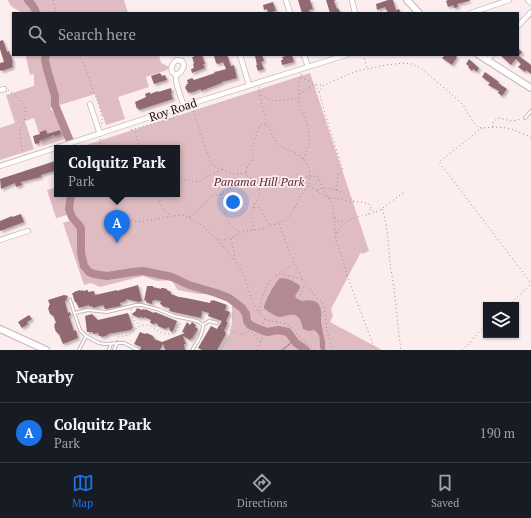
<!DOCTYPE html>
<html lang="en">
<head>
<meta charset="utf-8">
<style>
  :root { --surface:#171b24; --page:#20242c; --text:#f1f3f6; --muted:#9ea1a6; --line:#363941; --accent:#1a73e8 }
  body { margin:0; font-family:"PT Serif",serif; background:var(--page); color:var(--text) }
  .controls { position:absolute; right:12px; bottom:12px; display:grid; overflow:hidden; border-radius:0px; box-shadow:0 1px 3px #0004 }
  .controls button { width:36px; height:36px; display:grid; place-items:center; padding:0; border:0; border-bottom:1px solid var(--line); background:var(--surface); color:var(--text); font:20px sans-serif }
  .you { position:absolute; left:233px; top:202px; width:14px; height:14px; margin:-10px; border:3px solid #fff; border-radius:50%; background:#1a73e8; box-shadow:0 0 0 6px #1a73e833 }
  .badge { display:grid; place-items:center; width:26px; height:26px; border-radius:50%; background:var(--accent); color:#fff; font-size:13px; font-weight:700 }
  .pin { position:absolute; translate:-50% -33px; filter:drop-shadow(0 1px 2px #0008) }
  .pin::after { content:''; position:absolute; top:21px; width:14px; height:12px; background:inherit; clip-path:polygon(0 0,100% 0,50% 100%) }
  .popup { position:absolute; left:54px; top:145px; width:126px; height:52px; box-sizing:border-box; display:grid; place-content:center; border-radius:0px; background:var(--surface); filter:drop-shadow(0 1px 3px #0005); font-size:13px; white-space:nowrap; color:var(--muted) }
  .popup b { font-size:15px; color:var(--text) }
  .popup::after { content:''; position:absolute; left:50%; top:100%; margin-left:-8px; border:8px solid transparent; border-top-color:var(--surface) }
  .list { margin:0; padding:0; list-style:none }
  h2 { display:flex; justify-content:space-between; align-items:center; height:52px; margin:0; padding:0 16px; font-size:17px }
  h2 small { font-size:13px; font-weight:400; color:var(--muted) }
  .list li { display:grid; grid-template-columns:26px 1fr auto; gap:12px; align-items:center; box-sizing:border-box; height:60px; padding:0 16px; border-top:1px solid var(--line) }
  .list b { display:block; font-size:15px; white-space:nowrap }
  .list p { margin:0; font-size:13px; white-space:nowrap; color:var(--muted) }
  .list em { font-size:13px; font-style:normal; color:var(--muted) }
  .icon { flex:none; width:22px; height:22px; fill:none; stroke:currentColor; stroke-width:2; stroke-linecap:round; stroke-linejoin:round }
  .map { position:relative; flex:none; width:531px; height:350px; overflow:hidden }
  .search { position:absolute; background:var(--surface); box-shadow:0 1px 3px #0004; left:12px; right:12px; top:12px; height:44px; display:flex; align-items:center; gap:10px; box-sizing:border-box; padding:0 14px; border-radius:0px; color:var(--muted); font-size:15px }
  .sheet { height:112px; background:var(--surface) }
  nav { display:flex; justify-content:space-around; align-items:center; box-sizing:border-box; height:56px; border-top:1px solid var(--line); background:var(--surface); font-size:11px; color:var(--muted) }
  nav a { display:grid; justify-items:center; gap:2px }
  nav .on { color:var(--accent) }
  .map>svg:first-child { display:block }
</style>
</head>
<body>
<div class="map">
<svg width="531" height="350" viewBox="0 0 531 350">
  <defs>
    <filter id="shadow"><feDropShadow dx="2" dy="2" stdDeviation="1" flood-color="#0004"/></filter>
  </defs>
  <rect width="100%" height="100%" fill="#fcedef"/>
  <path fill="#debcc2" d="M 8,0 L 124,0 L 128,13 L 22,13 C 16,9 10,7 8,0 Z
    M 27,55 L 159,55 L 161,63 L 169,67 L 167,70 L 146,77 L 149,87 L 118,97 L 125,119 L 106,125 L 95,94 L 50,108 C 56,117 71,125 71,137 L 43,146 L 34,118 L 25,121 L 34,149 L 0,160 L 0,128 L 15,123 L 6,95 L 34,86 L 34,74 L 30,75 L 26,57 Z
    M 310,73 L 369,251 L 362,254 L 361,252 L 331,309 L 333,316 L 330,322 L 382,350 L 220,350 L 230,333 L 232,322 L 232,301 L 212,294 L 198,294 L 178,290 L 171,280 L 157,281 L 143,276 L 100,287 L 91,283 L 84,285 L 63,223 L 75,219 L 71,214 L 56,218 L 47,190 L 57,187 L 57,194 L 177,194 L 177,148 L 77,148 Z"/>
  <path fill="#b38a91" d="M 280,278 C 288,278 294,281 300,286 L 300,288 L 295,296 L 297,299 L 302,301 C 311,299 320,300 321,311 C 322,313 321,316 321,318 C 321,321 321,324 322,327 C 323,336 326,339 325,350 L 321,350 C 318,342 323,336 314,330 L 309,331 L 303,329 C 302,325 301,320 298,317 C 293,312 285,317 279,317 C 275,316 267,311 264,308 C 264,302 275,283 280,278 Z"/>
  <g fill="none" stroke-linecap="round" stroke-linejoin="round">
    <path stroke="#b38a91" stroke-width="1.5" d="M 282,350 L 295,340"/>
    <path stroke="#b38a91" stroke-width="8" d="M 28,0 C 31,4 36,8 36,13
      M 46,55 L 45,60 L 47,69 L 55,96 L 55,105 L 70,141
      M 71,194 L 69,209 L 72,217 L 78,224 L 81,228 L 81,253 L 84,266 L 89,272 L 94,274 L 107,276 L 133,272 L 143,271 L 172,277 L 189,285 L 216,293 L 229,298 L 242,308 L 246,314 L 247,321 L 250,325 L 259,329 L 267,332 L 278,330 L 288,332 L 296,343 L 306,350"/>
  </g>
  <path fill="#916a71" filter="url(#shadow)" d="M 298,0 L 310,0 L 313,9 L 309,10 L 310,13 L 302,13 Z
    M 326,0 L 336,0 L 334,1 L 337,9 L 338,8 L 340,12 L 336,13 L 330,13 Z
    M 388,0 L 393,0 L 396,10 L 399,9 L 401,13 L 388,13 L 387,10 L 386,10 L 385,7 L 377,10 L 376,4 Z
    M 448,0 L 470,0 L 470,1 L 457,4 L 458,7 L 454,8 L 453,5 L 448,7 L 446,1 Z
    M 273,2 L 276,11 L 268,13 L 267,9 L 264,10 L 263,5 Z
    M 3,40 L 7,52 L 9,51 L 10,55 L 11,55 L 13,63 L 12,63 L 13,67 L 2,71 L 2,70 L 0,71 L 0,63 L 4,62 L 0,49 L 0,41 Z
    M 518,48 L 522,52 L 519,56 L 531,65 L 531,74 L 526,70 L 525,72 L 518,67 L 521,64 L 516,59 L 511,65 L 500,55 L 518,55 Z
    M 193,55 L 202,55 L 205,64 L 203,64 L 205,68 L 192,73 L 191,69 L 194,68 L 193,64 L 194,63 L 192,57 L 194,57 Z
    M 217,55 L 227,55 L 231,66 L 234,65 L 237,78 L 222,82 L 222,83 L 214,86 L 201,91 L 201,89 L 191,93 L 191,92 L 188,93 L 187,90 L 186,90 L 185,86 L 187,86 L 186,84 L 188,84 L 187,80 L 192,78 L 194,80 L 215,73 L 214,72 L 219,71 L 226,69 L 223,62 L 218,64 L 216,63 L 214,56 Z
    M 259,55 L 262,55 L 264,61 L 261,62 L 264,69 L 258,71 L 256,65 L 257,65 L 255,56 Z
    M 289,55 L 292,55 L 294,62 L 282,65 L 281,60 L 283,60 L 282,57 Z
    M 445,55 L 455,55 L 457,57 L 452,65 L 442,58 Z
    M 469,59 L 479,68 L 477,72 L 473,69 L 472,71 L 468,67 L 469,66 L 466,64 Z
    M 485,72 L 499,82 L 498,83 L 507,89 L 502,96 L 498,93 L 499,91 L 488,85 L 490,83 L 482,77 Z
    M 160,73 L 162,76 L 165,75 L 167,80 L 154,84 L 151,76 Z
    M 171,88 L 172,93 L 171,93 L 173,99 L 139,110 L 138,108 L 137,109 L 135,102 L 144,98 L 146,97 L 145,94 L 150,92 L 150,94 L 158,91 L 158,92 Z
    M 46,130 L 47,134 L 60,130 L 61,134 L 55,136 L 54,135 L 39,141 L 40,143 L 35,144 L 33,136 L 40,134 L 40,132 Z
    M 55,161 L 55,163 L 57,162 L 57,177 L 54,171 L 41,175 L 41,177 L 21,182 L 22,185 L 16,187 L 15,183 L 1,189 L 0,179 Z
    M 21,214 L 24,222 L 0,231 L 0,221 L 12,216 L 12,217 Z
    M 138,285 L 142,301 L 139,302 L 126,299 L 126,301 L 120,303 L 121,306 L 106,309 L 105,309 L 103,305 L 93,308 L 92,306 L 90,307 L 89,305 L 79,308 L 76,302 L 75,302 L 72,293 L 74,293 L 74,292 L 80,290 L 80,291 L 82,290 L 83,291 L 88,290 L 88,292 L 94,291 L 95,295 L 117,290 L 117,291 L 120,290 Z
    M 147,286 L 153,286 L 153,287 L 161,289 L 161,288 L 163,288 L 167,289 L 167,290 L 171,292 L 171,294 L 179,297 L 186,298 L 210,303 L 211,300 L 213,301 L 213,300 L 227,305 L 225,310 L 230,312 L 226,322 L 228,322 L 224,331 L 226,332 L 225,334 L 226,334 L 217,350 L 202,350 L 198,348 L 211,326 L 217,329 L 222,321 L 208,316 L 209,313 L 202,311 L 201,318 L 169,311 L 170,309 L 169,308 L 162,306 L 162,305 L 160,304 L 161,301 L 154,300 L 153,301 L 152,301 L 152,304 L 148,303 L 146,302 L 146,300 L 144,301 Z
    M 64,295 L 68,296 L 65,302 L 68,313 L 70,312 L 71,315 L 69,316 L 74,331 L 76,330 L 78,338 L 63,344 L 62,341 L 62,342 L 59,334 L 58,334 L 57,332 L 56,332 L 54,326 L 55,326 L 54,324 L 56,323 L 53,315 L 52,316 L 51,314 L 50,314 L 48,308 L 49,307 L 49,305 L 50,305 L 48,300 Z
    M 137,308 L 142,310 L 143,309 L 145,310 L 145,309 L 154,313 L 155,312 L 177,321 L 174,329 L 172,332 L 170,331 L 169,327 L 165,329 L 158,326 L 157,323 L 153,324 L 150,323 L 151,320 L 144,317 L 144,318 L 140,317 L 140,318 L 132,315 L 134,312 L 135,312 Z
    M 128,313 L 133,328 L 131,329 L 131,330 L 108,334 L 108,335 L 102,337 L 101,336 L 99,336 L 98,333 L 93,334 L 93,332 L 87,332 L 85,316 L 92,314 L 98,320 Z
    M 29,315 L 32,319 L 27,322 L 28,324 L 22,328 L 18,322 Z
    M 187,322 L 190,325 L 192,322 L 196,325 L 195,327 L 198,329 L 192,339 L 192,338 L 190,340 L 183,336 L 186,344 L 184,344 L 185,350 L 165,350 L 163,344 L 160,350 L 140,350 L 141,347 L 134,344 L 140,332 L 145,334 L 145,333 L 147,334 L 147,333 L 153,336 L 153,337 L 155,338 L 154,339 L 162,342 L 185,333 L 182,332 Z"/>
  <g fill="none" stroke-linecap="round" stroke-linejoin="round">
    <g stroke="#c8b6b9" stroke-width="4">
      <path id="lane" d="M 525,118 L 531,111
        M 70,300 L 80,330 L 86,336 L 99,343 L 105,344 L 121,343 L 124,343 L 138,350
        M 75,313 L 88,310 L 107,312 L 136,305 L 141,305 L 157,309 L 174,316 L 193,320 L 199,322 L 203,325
        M 203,325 L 209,321 L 217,323
        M 79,350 L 86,336
        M 109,350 L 111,344
        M 114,350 L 117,343
        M 192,350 C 197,342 203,335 203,325"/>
    </g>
    <g stroke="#c8b6b9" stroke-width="6">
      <path id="street" d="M 286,0 L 290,13
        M 352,0 L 355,13
        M 528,0 L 531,3
        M 471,13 L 509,0
        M 518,26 L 531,12
        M 240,55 L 249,85
        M 304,55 L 308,67
        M 177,60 L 182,61 L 184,65 L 181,72 L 176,75 L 172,72 C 170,68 173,62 177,60 Z
        M 487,60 L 492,55
        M 176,75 C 175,85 181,97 184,106
        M 0,90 L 4,89
        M 90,104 L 100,134
        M 0,166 L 184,106 L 346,55
        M 0,240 L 28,231"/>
    </g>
    <g stroke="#c8b6b9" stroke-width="8">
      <path id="secondary" d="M 407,0 L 419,13
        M 479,55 L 531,88
        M 0,329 L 46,350"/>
    </g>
    <path stroke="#998e8f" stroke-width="1" stroke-dasharray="1 3" stroke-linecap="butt" d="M 53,0 L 56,13
      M 79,55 C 85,65 88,76 92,87 C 96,99 103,111 102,124
      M 365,55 L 364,56 L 367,68
      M 301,74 L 299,81 L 299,100 L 300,107 L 309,128 L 308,133 L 310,138 L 308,147 L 303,159
      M 301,77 L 315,84 L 319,92
      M 316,85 L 323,85
      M 8,90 C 17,96 28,105 25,117 C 24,123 21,127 20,132 C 20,139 21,148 24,154
      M 299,94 L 312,86 L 314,83
      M 261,95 C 274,105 283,99 298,98
      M 193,107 L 193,110 L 209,158 L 213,166 L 234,174 L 246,173 L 248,177 L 254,179 L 258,184 L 262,185 L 273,182 L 283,182 L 288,181 L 300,181 L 306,177 L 310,177 L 317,176 C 320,179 321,185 323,189 C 326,196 332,201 333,208 C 335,218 334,229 336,239 C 339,250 344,261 346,272 L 375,350
      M 493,127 L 493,122 L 498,118 L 512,121 L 522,119
      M 482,128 L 439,162 L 531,283
      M 131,130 L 170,119 L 177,116 L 180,112
      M 131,130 L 135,133 L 140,148
      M 100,139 L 102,148
      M 246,172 L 248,166 L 254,156 L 252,154 L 251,150 L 260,125 L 263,124 L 268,126
      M 177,180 L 182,181 L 188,179 L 194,182 L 200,181 L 206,177 L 223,169
      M 309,186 L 329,198 L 342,199 L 349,202 L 361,202 L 369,204 C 370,206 372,211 374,212 C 378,214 401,193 406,191
      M 317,190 C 331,184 345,193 355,202
      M 336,190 L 338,181 L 337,175 L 343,170 L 342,167 L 323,107 L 319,91 L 324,85 L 357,71 L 386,65 L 404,63 L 412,64 L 422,69 L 456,98 L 463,105 L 474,123 L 478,127 L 482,128 L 495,127 L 507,128 L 514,130 L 531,137
      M 109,194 C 112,202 115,209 121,215 C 135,227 151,219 168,217 C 173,216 180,214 186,216 C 191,218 197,222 201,225 C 217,238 236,258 244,277 C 249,288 251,303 259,313 C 268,324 276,320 286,324 C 293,327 297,334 302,339 C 306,344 311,347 316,350
      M 156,194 L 163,209 L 171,216
      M 222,194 L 222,201 L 226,206 L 225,214 L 229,223 L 233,228 L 239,232
      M 254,208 L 258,207 C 263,210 262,213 265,217 C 266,220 268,223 270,226
      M 382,209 C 389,228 388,250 391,270 C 396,296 397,323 401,350
      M 368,214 L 371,208
      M 189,217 L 193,215 L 200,207 L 203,206 L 211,196 L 218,195 L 230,189 L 235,184 L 238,175
      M 335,218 L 338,221 L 345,221
      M 279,224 L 290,254 L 304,283 C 309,287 312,293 317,298 C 320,300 322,302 324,305 L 327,331 L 330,342 L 333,350
      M 253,230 C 253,227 253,223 253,220 C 251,214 249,212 254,208 L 253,206 L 260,196 L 258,184
      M 336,233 C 347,216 357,218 374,213
      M 217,239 L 223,240 L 231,238 L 244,231 L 251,230 L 256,230 L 265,228 L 286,220 L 294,210 L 298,200 L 309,184 L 310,173 L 307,164 L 301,157 L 294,152 L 283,148 L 276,142 L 266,122 L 266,119 C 263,108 259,98 259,87
      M 231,239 L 235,257 L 234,259
      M 282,273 L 284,275 L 302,279
      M 300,295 L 305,285
      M 509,305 L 531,284
      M 131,309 L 133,319 L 139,325
      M 259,311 L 263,295 L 269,282 L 276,276 L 281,273 L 294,263
      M 218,326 C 223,329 229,329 234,332 C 236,333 239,335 241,334 C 245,334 245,331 250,331 L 258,339 L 261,341
      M 117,341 L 118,337 C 122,336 127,336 130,334 C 135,331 137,326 143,325 C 153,323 159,336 169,334 C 176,333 179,327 182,321
      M 257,350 L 263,337 L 262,325 L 265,319
      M 462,350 L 465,347 L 467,346 L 479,332 L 486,326"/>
    <use href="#lane" stroke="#fff" stroke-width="2"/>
    <use href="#street" stroke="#fff" stroke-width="4.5"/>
    <use href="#secondary" stroke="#fff" stroke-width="6"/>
  </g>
  <g text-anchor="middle" stroke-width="3.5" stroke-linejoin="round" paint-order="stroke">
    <g font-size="12" fill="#1e1718" stroke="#fcedef">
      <text transform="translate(173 110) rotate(-18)" y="4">Roy Road</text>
    </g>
    <g font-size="12" font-style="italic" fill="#602937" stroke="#fcedef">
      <text x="259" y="186">Panama Hill Park</text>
    </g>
  </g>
</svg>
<div class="controls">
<button><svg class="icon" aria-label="layers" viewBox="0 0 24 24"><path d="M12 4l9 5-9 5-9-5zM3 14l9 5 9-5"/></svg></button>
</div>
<div class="you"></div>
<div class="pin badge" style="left:117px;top:243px">A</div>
<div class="popup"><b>Colquitz Park</b>Park</div>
<div class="search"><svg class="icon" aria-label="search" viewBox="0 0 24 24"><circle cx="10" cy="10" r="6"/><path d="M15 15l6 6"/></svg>Search here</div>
</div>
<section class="sheet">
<h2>Nearby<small></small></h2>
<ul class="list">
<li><span class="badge">A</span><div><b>Colquitz Park</b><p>Park</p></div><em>190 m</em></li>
</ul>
</section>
<nav>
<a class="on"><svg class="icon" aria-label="map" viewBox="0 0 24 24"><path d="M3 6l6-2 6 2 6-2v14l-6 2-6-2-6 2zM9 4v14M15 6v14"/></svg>Map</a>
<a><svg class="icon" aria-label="directions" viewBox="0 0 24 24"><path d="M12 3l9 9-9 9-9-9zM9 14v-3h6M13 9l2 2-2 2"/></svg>Directions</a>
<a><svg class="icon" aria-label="saved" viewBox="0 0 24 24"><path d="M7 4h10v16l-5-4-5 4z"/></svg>Saved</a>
</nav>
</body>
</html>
